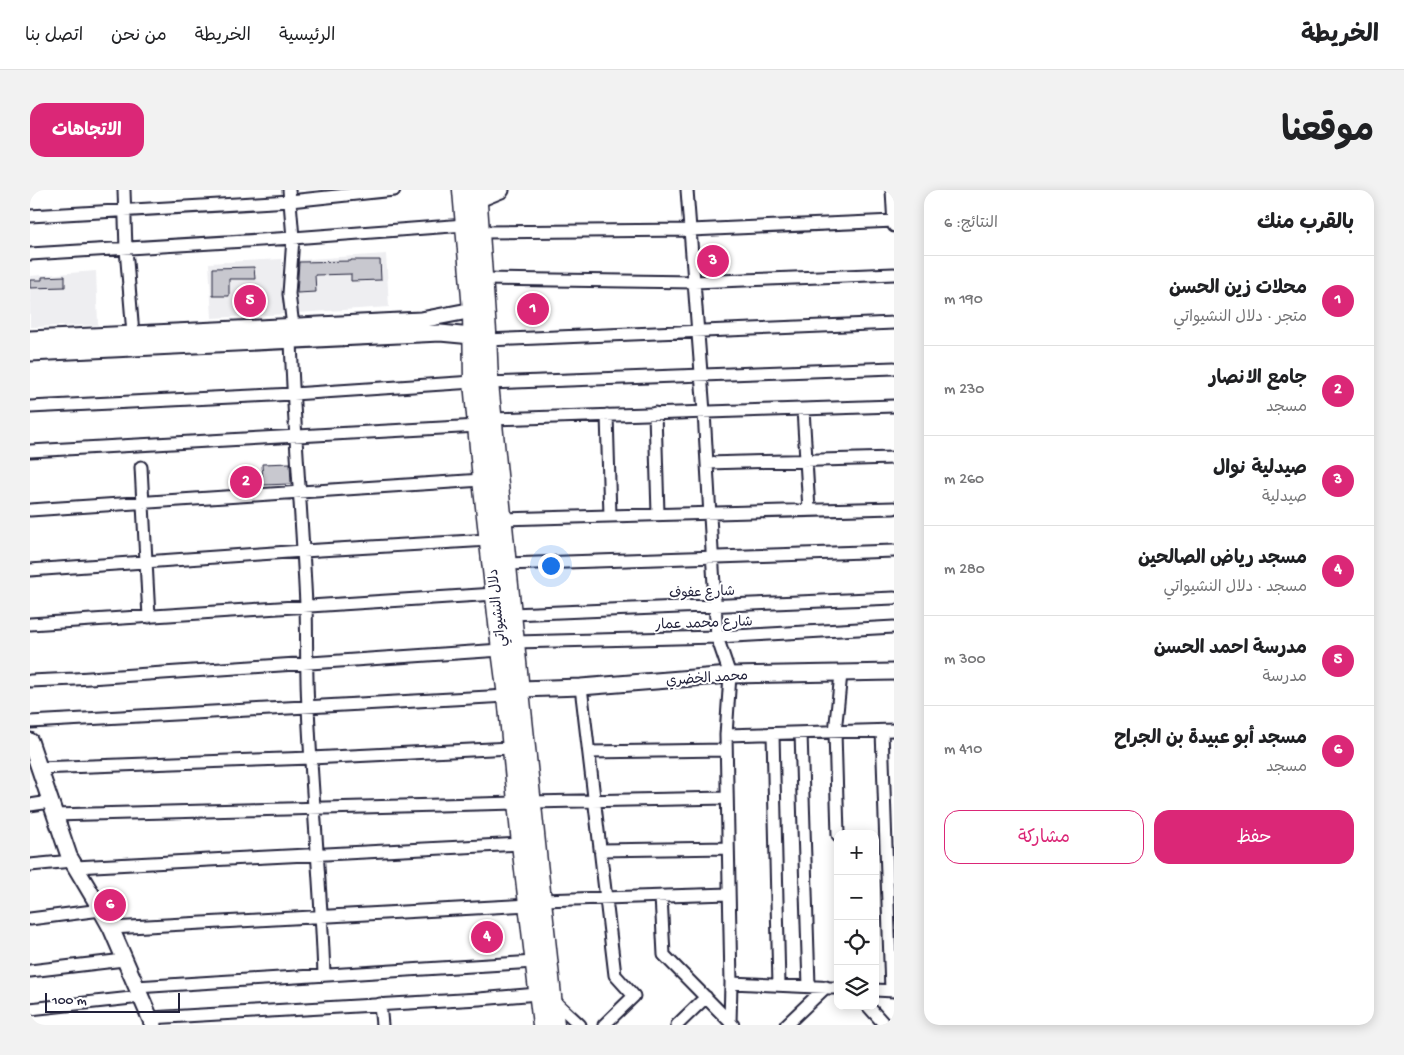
<!DOCTYPE html>
<html lang="ar">
<head>
<meta charset="utf-8">
<style>
  :root { --surface:#fff; --page:#f2f2f2; --text:#202124; --muted:#757577; --line:#e0e0e0; --accent:#db2777 }
  body { margin:0; font-family:"Gochi Hand","Playpen Sans Arabic",sans-serif; background:var(--page); color:var(--text); direction:rtl }
  .controls { position:absolute; right:15px; bottom:15px; display:grid; overflow:hidden; border-radius:10px; box-shadow:0 2px 12px #0003 }
  .controls button { width:45px; height:45px; display:grid; place-items:center; padding:0; border:0; border-bottom:1px solid var(--line); background:var(--surface); color:var(--text); font:25px sans-serif }
  .scale { position:absolute; left:15px; bottom:12px; width:135px; box-sizing:border-box; padding-left:5px; border:2px solid #22223b; border-top:0; font-size:14px; line-height:18px; white-space:nowrap; color:#22223b; -webkit-text-stroke:4px #fff; paint-order:stroke }
  .you { position:absolute; left:520px; top:375px; width:18px; height:18px; margin:-12px; border:4px solid #fff; border-radius:50%; background:#1a73e8; box-shadow:0 0 0 8px #1a73e833 }
  .badge { display:grid; place-items:center; width:32px; height:32px; border-radius:50%; background:var(--accent); color:#fff; font-size:16px; font-weight:700 }
  .pin { position:absolute; translate:-50% -50%; border:2px solid #fff; box-shadow:0 1px 5px #0006 }
  .list { margin:0; padding:0; list-style:none }
  h2 { display:flex; justify-content:space-between; align-items:center; height:65px; margin:0; padding:0 20px; font-size:21px }
  h2 small { font-size:16px; font-weight:400; color:var(--muted) }
  .list li { display:grid; grid-template-columns:32px 1fr auto; gap:15px; align-items:center; box-sizing:border-box; height:90px; padding:0 20px; border-top:1px solid var(--line) }
  .list b { display:block; font-size:19px; white-space:nowrap }
  .list p { margin:0; font-size:16px; white-space:nowrap; color:var(--muted) }
  .list em { font-size:16px; font-style:normal; color:var(--muted) }
  .actions { display:flex; gap:10px; padding:15px 20px }
  .actions a { flex:1; padding:11px 0; border:1px solid var(--accent); border-radius:15px; text-align:center; font-size:18px; color:var(--accent) }
  .actions .main { background:var(--accent); color:#fff }
  .icon { flex:none; width:28px; height:28px; fill:none; stroke:currentColor; stroke-width:2; stroke-linecap:round; stroke-linejoin:round }
  .map { position:relative; flex:none; width:864px; height:835px; overflow:hidden; direction:ltr; border-radius:15px }
  header { display:flex; align-items:center; gap:30px; box-sizing:border-box; height:70px; padding:0 25px; background:var(--surface); border-bottom:1px solid var(--line) }
  header strong { font-size:24px }
  nav { display:flex; gap:28px; margin-inline-start:auto; font-size:18px }
  .intro { display:flex; align-items:center; justify-content:space-between; box-sizing:border-box; height:120px; padding:0 30px }
  h1 { margin:0; font-size:35px }
  .button { padding:12px 22px; border-radius:15px; background:var(--accent); color:#fff; font-size:18px; font-weight:700 }
  main { display:flex; gap:30px; padding:0 30px }
  aside { flex:1; background:var(--surface); border-radius:15px; box-shadow:0 2px 12px #0003 }
  .map>svg:first-child { display:block }
</style>
</head>
<body>
<header>
<strong>الخريطة</strong>
<nav><a>الرئيسية</a><a>الخريطة</a><a>من نحن</a><a>اتصل بنا</a></nav>
</header>
<div class="intro"><h1>موقعنا</h1><a class="button">الاتجاهات</a></div>
<main>
<aside>
<h2>بالقرب منك<small>النتائج: 6</small></h2>
<ul class="list">
<li><span class="badge">1</span><div><b>محلات زين الحسن</b><p>متجر · دلال النشيواتي</p></div><em>190 m</em></li>
<li><span class="badge">2</span><div><b>جامع الانصار</b><p>مسجد</p></div><em>230 m</em></li>
<li><span class="badge">3</span><div><b>صيدلية نوال</b><p>صيدلية</p></div><em>260 m</em></li>
<li><span class="badge">4</span><div><b>مسجد رياض الصالحين</b><p>مسجد · دلال النشيواتي</p></div><em>280 m</em></li>
<li><span class="badge">5</span><div><b>مدرسة احمد الحسن</b><p>مدرسة</p></div><em>300 m</em></li>
<li><span class="badge">6</span><div><b>مسجد أبو عبيدة بن الجراح</b><p>مسجد</p></div><em>410 m</em></li>
</ul>
<div class="actions"><a class="main">حفظ</a><a>مشاركة</a></div>
</aside>
<div class="map">
<svg width="864" height="835" viewBox="0 0 864 835">
  <rect width="100%" height="100%" fill="#fff"/>
  <filter id="ink" filterUnits="userSpaceOnUse"><feTurbulence type="fractalNoise" baseFrequency=".02" numOctaves="2"/><feDisplacementMap in="SourceGraphic" scale="10" xChannelSelector="R" yChannelSelector="G"/><feConvolveMatrix kernelMatrix="1 2 1 2 8 2 1 2 1" color-interpolation-filters="sRGB"/></filter>
  <g filter="url(#ink)">
    <path fill="#eeeef1" d="M 356,64 L 359,117 L 267,123 L 264,70 Z
      M 252,69 L 255,124 L 182,128 L 179,73 Z
      M 66,81 L 68,135 L 0,137 L 0,86 Z"/>
    <path fill="#c8c8cf" stroke="#22223b" d="M 321,70 L 350,70 L 351,90 L 321,91 L 321,84 L 285,85 L 286,102 L 267,103 L 269,72 L 321,71 Z
      M 224,77 L 225,89 L 199,89 L 199,106 L 183,106 L 183,78 Z
      M 35,86 L 35,97 L 0,98 L 0,90 L 12,90 L 12,87 Z
      M 260,273 L 261,294 L 233,295 L 232,274 Z"/>
    <g fill="none" stroke-linecap="round" stroke-linejoin="round">
      <g stroke="#22223b" stroke-width="15">
        <path id="street" d="M 94,0 L 96,59 L 103,144
          M 259,0 L 263,48 L 259,104 L 263,136
          M 657,0 L 674,222 L 687,447 L 700,485 L 696,545 L 701,793 L 700,833
          M 862,0 L 864,36
          M 0,26 L 260,11 L 364,0
          M 450,42 L 661,40 L 864,31
          M 0,64 L 263,48 L 435,35
          M 453,89 L 664,92 L 864,84
          M 261,150 C 264,239 272,327 276,415 C 277,449 276,483 278,517 C 282,607 291,696 294,785
          M 457,150 L 864,133
          M 459,193 L 864,178
          M 0,217 L 263,204 L 443,192
          M 773,219 L 779,320
          M 625,223 L 628,324
          M 577,225 L 580,326
          M 462,229 L 864,216
          M 0,261 L 448,236
          M 677,273 L 864,268
          M 111,277 L 119,427
          M 0,320 L 452,290
          M 472,329 L 864,318
          M 476,374 L 864,361
          M 0,380 L 273,361 L 459,350
          M 482,424 L 864,408
          M 0,434 L 465,404
          M 485,452 L 687,447 L 864,437
          M 0,491 L 45,489 L 471,460
          M 551,497 L 585,785 L 604,806 L 574,835
          M 0,532 L 477,506
          M 852,541 L 861,800
          M 771,543 L 779,796
          M 743,544 L 749,795
          M 696,545 L 864,540
          M 559,562 L 696,560
          M 8,578 L 281,568 L 481,558
          M 501,612 L 697,608
          M 0,615 L 20,612
          M 24,625 L 486,613
          M 808,645 L 805,542 L 811,484
          M 570,660 L 698,658
          M 0,675 L 42,671
          M 45,677 L 491,654
          M 631,706 L 634,765 L 703,835
          M 512,710 L 699,704
          M 0,729 L 71,720
          M 81,738 L 499,715
          M 0,781 L 94,770
          M 701,793 L 808,798
          M 106,797 L 505,772
          M 845,800 L 864,801
          M 522,809 L 550,835
          M 350,814 L 352,835
          M 838,816 L 855,835
          M 0,819 L 111,807
          M 120,828 L 449,809 L 508,804
          M 647,835 L 676,807
          M 756,835 L 796,797"/>
      </g>
      <g stroke="#22223b" stroke-width="19">
        <path id="secondary" d="M 437,14 L 471,0
          M 0,149 L 391,130 L 454,118
          M 0,163 L 410,143 L 442,146 L 452,143
          M 490,499 L 551,497 L 700,485 L 864,482
          M 0,551 L 39,666 L 71,720 L 81,738 L 123,835"/>
      </g>
      <g stroke="#22223b" stroke-width="21">
        <path id="primary" d="M 432,0 L 442,120 L 443,192 L 452,290 L 471,460 L 477,506 L 491,654 L 512,835
          M 447,0 L 457,142 L 459,193 L 478,386 L 525,835"/>
      </g>
      <use href="#street" stroke="#fff" stroke-width="11"/>
      <use href="#secondary" stroke="#fff" stroke-width="15"/>
      <use href="#primary" stroke="#fff" stroke-width="18"/>
    </g>
  </g>
  <g text-anchor="middle" stroke-width="4" stroke-linejoin="round" paint-order="stroke">
    <g font-size="14" fill="#22223b" stroke="#fff">
      <text transform="translate(672 401) rotate(-2)" y="5">شارع عفوف</text>
      <text transform="translate(466 418) rotate(-96)" y="5">دلال النشيواتي</text>
      <text transform="translate(674 432) rotate(-2)" y="5">شارع محمد عمار</text>
      <text transform="translate(677 487) rotate(-4)" y="5">محمد الخضري</text>
    </g>
  </g>
</svg>
<div class="controls">
<button>+</button>
<button>−</button>
<button><svg class="icon" aria-label="locate" viewBox="0 0 24 24"><circle cx="12" cy="12" r="6"/><path d="M12 2v4M12 18v4M2 12h4M18 12h4"/></svg></button>
<button><svg class="icon" aria-label="layers" viewBox="0 0 24 24"><path d="M12 4l9 5-9 5-9-5zM3 14l9 5 9-5"/></svg></button>
</div>
<div class="scale">100 m</div>
<div class="you"></div>
<div class="pin badge" style="left:503px;top:119px">1</div>
<div class="pin badge" style="left:216px;top:292px">2</div>
<div class="pin badge" style="left:683px;top:71px">3</div>
<div class="pin badge" style="left:457px;top:747px">4</div>
<div class="pin badge" style="left:220px;top:111px">5</div>
<div class="pin badge" style="left:80px;top:715px">6</div>
</div>
</main>
</body>
</html>
